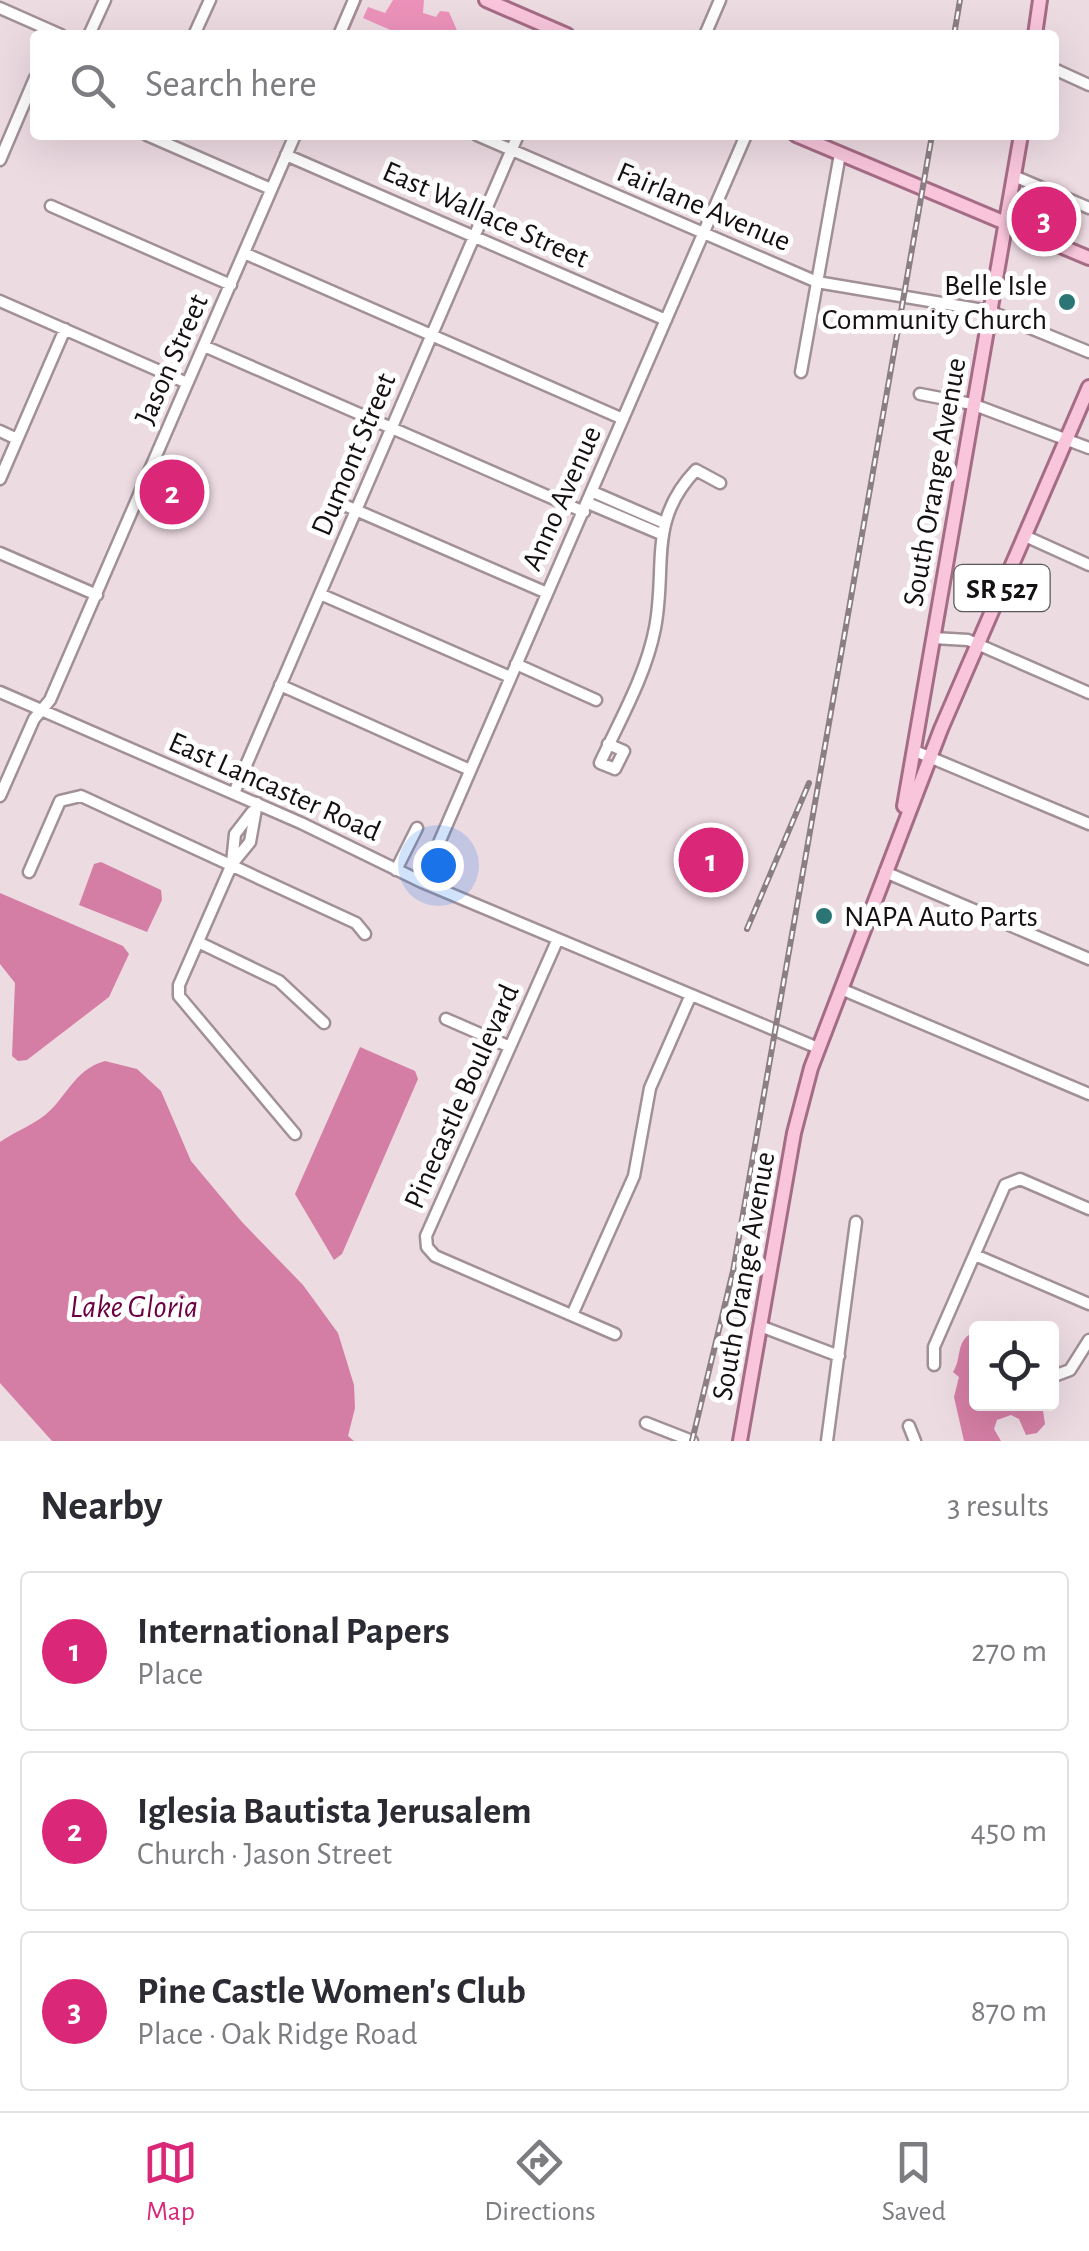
<!DOCTYPE html>
<html lang="en">
<head>
<meta charset="utf-8">
<style>
  :root { --surface:#fff; --page:#f7f7f7; --text:#2b2b33; --muted:#7c7c81; --line:#e1e1e2; --accent:#db2777 }
  body { margin:0; font-family:"Alegreya Sans",sans-serif; background:var(--page); color:var(--text) }
  .controls { position:absolute; right:30px; bottom:30px; display:grid; overflow:hidden; border-radius:10px; box-shadow:0 10px 40px #0002 }
  .controls button { width:90px; height:90px; display:grid; place-items:center; padding:0; border:0; border-bottom:2px solid var(--line); background:var(--surface); color:var(--text); font:50px sans-serif }
  .you { position:absolute; left:438px; top:865px; width:35px; height:35px; margin:-25px; border:8px solid #fff; border-radius:50%; background:#1a73e8; box-shadow:0 0 0 15px #1a73e833 }
  .badge { display:grid; place-items:center; width:65px; height:65px; border-radius:50%; background:var(--accent); color:#fff; font-size:32px; font-weight:700 }
  .pin { position:absolute; translate:-50% -50%; border:5px solid #fff; box-shadow:0 2px 10px #0006 }
  .list { margin:0; padding:0; list-style:none }
  h2 { display:flex; justify-content:space-between; align-items:center; height:130px; margin:0; padding:0 40px; font-size:42px }
  h2 small { font-size:32px; font-weight:400; color:var(--muted) }
  .list li { display:grid; grid-template-columns:65px 1fr auto; gap:30px; align-items:center; box-sizing:border-box; height:160px; margin:0 20px 20px; padding:0 20px; border:2px solid var(--line); border-radius:10px }
  .list b { display:block; font-size:38px; white-space:nowrap }
  .list p { margin:0; font-size:32px; white-space:nowrap; color:var(--muted) }
  .list em { font-size:32px; font-style:normal; color:var(--muted) }
  .icon { flex:none; width:55px; height:55px; fill:none; stroke:currentColor; stroke-width:2; stroke-linecap:round; stroke-linejoin:round }
  .map { position:relative; flex:none; width:1089px; height:1441px; overflow:hidden }
  .search { position:absolute; background:var(--surface); box-shadow:0 10px 40px #0002; left:30px; right:30px; top:30px; height:110px; display:flex; align-items:center; gap:25px; box-sizing:border-box; padding:0 35px; border-radius:10px; color:var(--muted); font-size:38px }
  .sheet { height:670px; background:var(--surface) }
  nav { display:flex; justify-content:space-around; align-items:center; box-sizing:border-box; height:140px; border-top:2px solid var(--line); background:var(--surface); font-size:28px; color:var(--muted) }
  nav a { display:grid; justify-items:center; gap:5px }
  nav .on { color:var(--accent) }
  .map>svg:first-child { display:block }
</style>
</head>
<body>
<div class="map">
<svg width="1089" height="1441" viewBox="0 0 1089 1441">
  <rect width="100%" height="100%" fill="#eddbe2"/>
  <path fill="#ec92ba" d="M 393,0 L 424,0 L 423,13 L 436,17 L 440,11 L 449,12 L 459,35 L 402,35 L 363,18 L 368,7 L 385,13 Z"/>
  <path fill="#d57ea5" d="M 101,862 L 161,890 L 162,900 L 147,932 L 79,905 L 94,864 Z
    M 0,893 L 123,946 L 129,954 L 109,997 L 27,1060 L 18,1061 L 12,1056 L 15,983 L 0,964 Z
    M 360,1047 L 415,1071 L 418,1079 L 342,1254 L 334,1260 L 295,1194 Z
    M 105,1061 L 137,1069 L 161,1091 L 191,1161 L 242,1222 L 303,1285 L 338,1333 L 354,1385 L 355,1408 L 348,1436 L 354,1441 L 52,1441 L 0,1383 L 0,1142 C 13,1133 28,1127 41,1118 C 66,1101 72,1070 105,1061 Z
    M 976,1331 L 976,1404 L 1042,1404 L 1045,1424 L 1037,1433 L 1026,1435 L 1019,1419 L 1011,1415 L 997,1420 L 994,1429 L 1001,1441 L 964,1441 L 954,1397 L 959,1377 L 953,1372 C 963,1357 954,1340 976,1331 Z"/>
  <g fill="none" stroke-linecap="round" stroke-linejoin="round">
    <path stroke="#d57ea5" stroke-width="2.5" d="M 346,35 L 361,0
      M 497,135 L 504,138"/>
    <g stroke="#a19097" stroke-width="15">
      <path id="minor" d="M 0,8 L 61,35
        M 89,35 L 105,0
        M 194,35 L 210,0
        M 339,35 L 354,0
        M 705,35 L 720,0
        M 1054,69 L 1089,85
        M 147,135 L 271,189
        M 477,135 L 817,282 L 989,311 L 1089,352
        M 286,155 L 666,320
        M 0,160 L 35,78
        M 1014,176 L 1089,208
        M 51,206 L 231,285
        M 244,253 L 623,419
        M 0,301 L 187,383
        M 204,346 L 584,512
        M 801,372 L 840,154
        M 920,394 L 972,404 L 1089,448
        M 0,431 L 17,439
        M 0,479 L 65,329
        M 593,492 L 662,522
        M 588,503 L 661,534
        M 344,505 L 547,593
        M 1025,536 L 1089,565
        M 0,553 L 97,595
        M 320,594 L 510,677
        M 933,638 L 968,640 L 1089,693
        M 516,664 L 596,700
        M 280,685 L 470,770
        M 0,692 L 301,823 L 422,882 L 818,1048
        M 608,744 L 624,751 L 615,769 L 600,763 C 620,720 646,675 655,628 C 667,566 647,521 696,470 L 720,483
        M 915,751 L 1089,824
        M 234,793 L 518,135
        M 0,796 L 34,719 L 50,700 L 295,135
        M 257,803 L 250,842 L 232,864 L 179,985 L 179,996 L 295,1134
        M 232,863 L 235,834 L 252,812
        M 396,870 L 417,828
        M 29,872 L 60,801 L 81,796 L 356,923 L 365,934
        M 885,872 L 1089,959
        M 422,882 L 746,135
        M 557,941 L 426,1236 L 427,1247 L 435,1256 L 615,1334
        M 198,942 L 279,981 L 324,1023
        M 841,989 L 1089,1094
        M 446,1019 L 510,1047
        M 975,1255 L 1089,1304
        M 572,1315 L 634,1176 L 650,1088 L 690,997
        M 760,1326 L 839,1356
        M 934,1365 L 934,1347 L 1005,1185 L 1020,1179 L 1089,1209
        M 1054,1376 L 1070,1370 L 1089,1340
        M 646,1423 L 692,1441
        M 909,1426 L 915,1441
        M 827,1441 L 856,1222"/>
    </g>
    <g stroke="#a56c85" stroke-width="18">
      <path id="major" d="M 486,0 L 567,35
        M 1035,35 L 1040,0
        M 796,135 L 1089,258
        M 904,806 L 1021,135
        M 740,1441 L 794,1133 L 811,1068 L 941,729 L 1089,387"/>
    </g>
    <use href="#minor" stroke="#fff" stroke-width="10"/>
    <use href="#major" stroke="#f8c5db" stroke-width="12"/>
    <g stroke="#8c7f84" stroke-width="6">
      <path id="rail" d="M 954,35 L 960,0
        M 747,929 L 809,783
        M 692,1441 L 733,1271 L 932,135"/>
    </g>
    <use href="#rail" stroke="#fff" stroke-width="2.5" stroke-dasharray="8" stroke-linecap="butt"/>
  </g>
  <g fill="#2b7574" stroke="#fff" stroke-width="4">
    <circle cx="1067" cy="302" r="10"/>
    <circle cx="824" cy="916" r="10"/>
  </g>
  <g text-anchor="middle" stroke-width="10" stroke-linejoin="round" paint-order="stroke">
    <rect fill="#fff" stroke="#5b5859" stroke-width="2.5" x="954.5" y="565" width="95" height="46" rx="8"/>
    <g font-size="28" font-weight="bold" fill="#151012">
      <text x="1002" y="598">SR 527</text>
    </g>
    <g font-size="30" fill="#151012" stroke="#fff">
      <text transform="translate(704 206) rotate(23)" y="10">Fairlane Avenue</text>
      <text transform="translate(486 214) rotate(24)" y="10">East Wallace Street</text>
      <text transform="translate(171 359) rotate(-66)" y="10">Jason Street</text>
      <text transform="translate(353 454) rotate(-67)" y="10">Dumont Street</text>
      <text transform="translate(934 482) rotate(-80)" y="10">South Orange Avenue</text>
      <text transform="translate(561 498) rotate(-66)" y="10">Anno Avenue</text>
      <text transform="translate(275 786) rotate(24)" y="10">East Lancaster Road</text>
      <text transform="translate(461 1096) rotate(-66)" y="10">Pinecastle Boulevard</text>
      <text transform="translate(743 1276) rotate(-80)" y="10">South Orange Avenue</text>
    </g>
    <g font-size="30" fill="#151012" stroke="#fff" text-anchor="end">
      <text x="1047" y="295">Belle Isle<tspan x="1047" dy="34">Community Church</tspan></text>
      <text x="844" y="926" text-anchor="start">NAPA Auto Parts</text>
    </g>
    <g font-size="32" font-style="italic" fill="#6d0042" stroke="#fff">
      <text x="134" y="1317">Lake Gloria</text>
    </g>
  </g>
</svg>
<div class="controls">
<button><svg class="icon" aria-label="locate" viewBox="0 0 24 24"><circle cx="12" cy="12" r="6"/><path d="M12 2v4M12 18v4M2 12h4M18 12h4"/></svg></button>
</div>
<div class="you"></div>
<div class="pin badge" style="left:711px;top:860px">1</div>
<div class="pin badge" style="left:172px;top:492px">2</div>
<div class="pin badge" style="left:1044px;top:219px">3</div>
<div class="search"><svg class="icon" aria-label="search" viewBox="0 0 24 24"><circle cx="10" cy="10" r="6"/><path d="M15 15l6 6"/></svg>Search here</div>
</div>
<section class="sheet">
<h2>Nearby<small>3 results</small></h2>
<ul class="list">
<li><span class="badge">1</span><div><b>International Papers</b><p>Place</p></div><em>270 m</em></li>
<li><span class="badge">2</span><div><b>Iglesia Bautista Jerusalem</b><p>Church · Jason Street</p></div><em>450 m</em></li>
<li><span class="badge">3</span><div><b>Pine Castle Women's Club</b><p>Place · Oak Ridge Road</p></div><em>870 m</em></li>
</ul>
</section>
<nav>
<a class="on"><svg class="icon" aria-label="map" viewBox="0 0 24 24"><path d="M3 6l6-2 6 2 6-2v14l-6 2-6-2-6 2zM9 4v14M15 6v14"/></svg>Map</a>
<a><svg class="icon" aria-label="directions" viewBox="0 0 24 24"><path d="M12 3l9 9-9 9-9-9zM9 14v-3h6M13 9l2 2-2 2"/></svg>Directions</a>
<a><svg class="icon" aria-label="saved" viewBox="0 0 24 24"><path d="M7 4h10v16l-5-4-5 4z"/></svg>Saved</a>
</nav>
</body>
</html>
